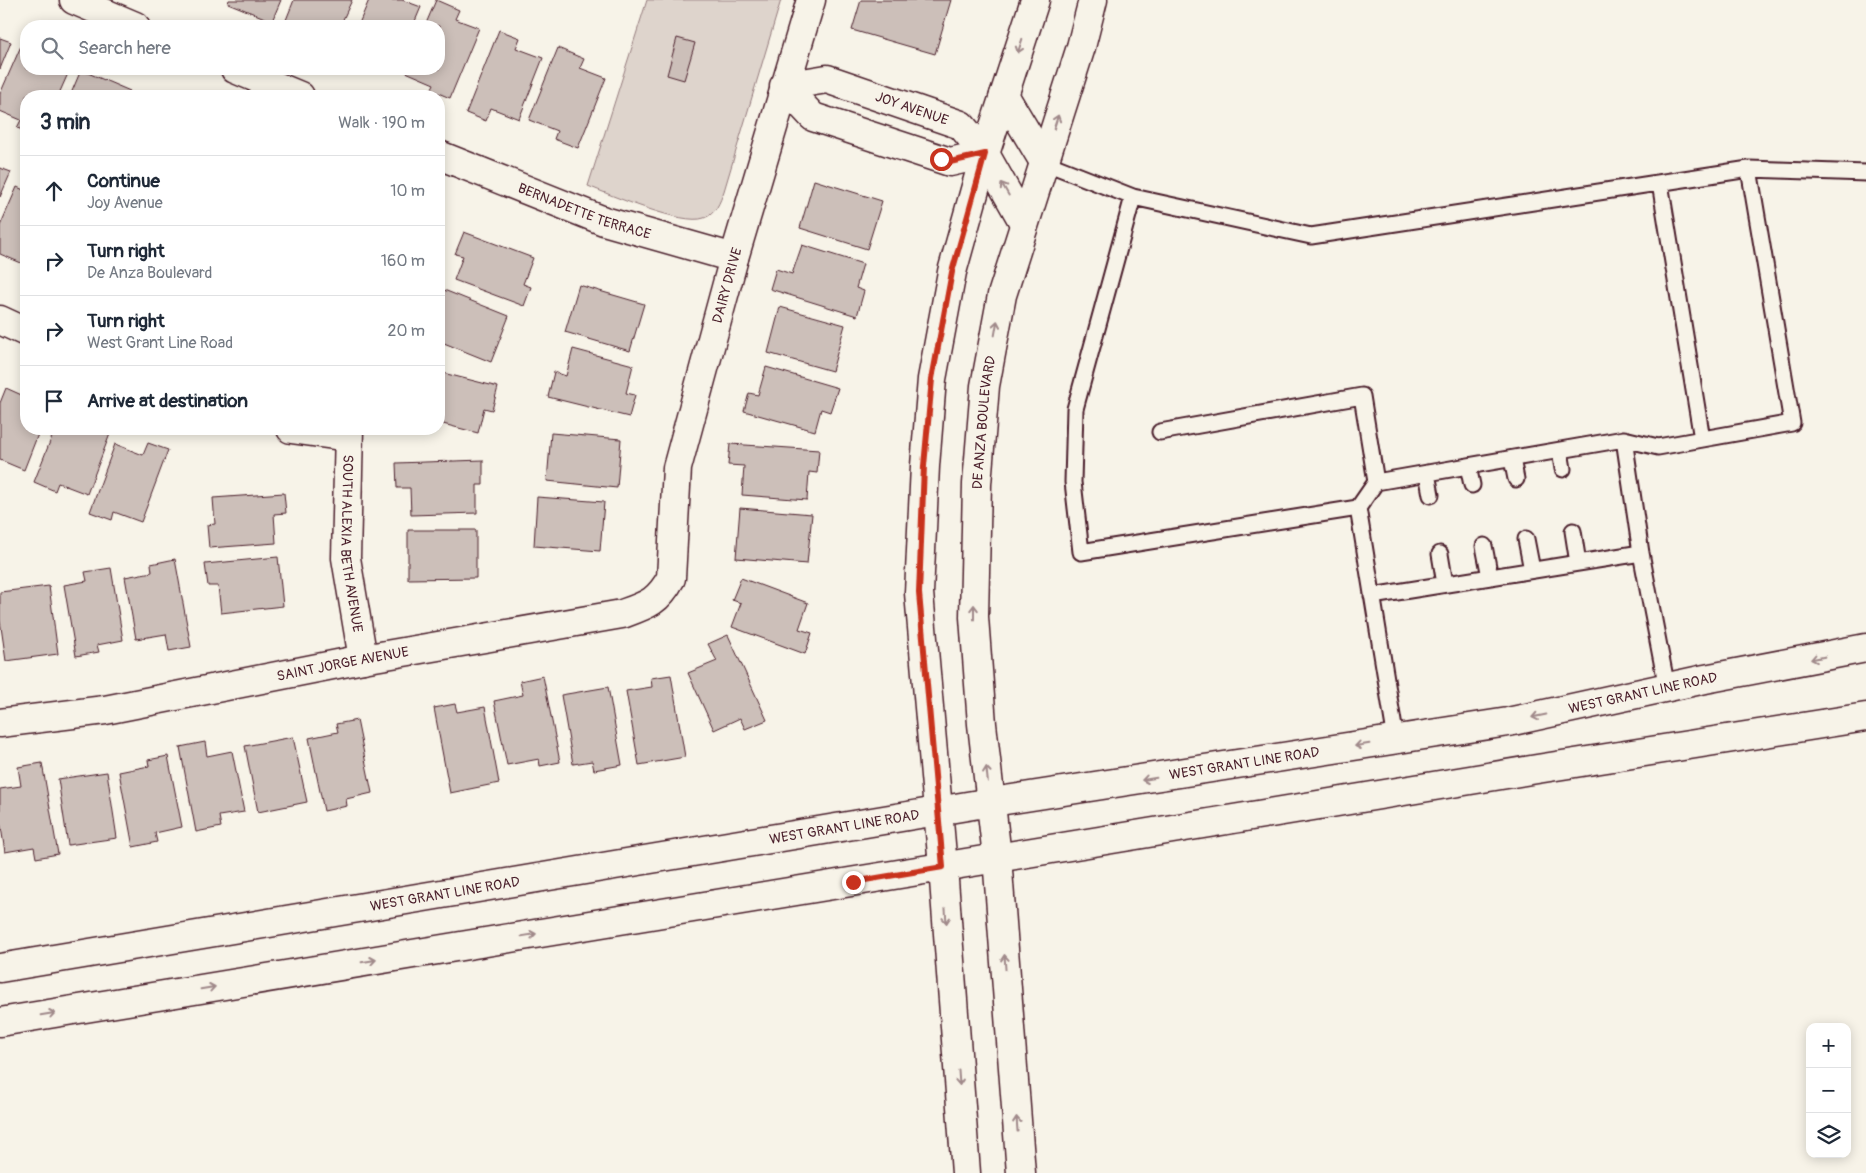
<!DOCTYPE html>
<html lang="en">
<head>
<meta charset="utf-8">
<style>
  :root { --surface:#fff; --page:#f6f6f7; --text:#1f2937; --muted:#747a83; --line:#e0e1e3 }
  body { margin:0; font-family:Pangolin,sans-serif; background:var(--page); color:var(--text) }
  .controls { position:absolute; right:15px; bottom:15px; display:grid; overflow:hidden; border-radius:10px; box-shadow:0 2px 12px #0003 }
  .controls button { width:45px; height:45px; display:grid; place-items:center; padding:0; border:0; border-bottom:1px solid var(--line); background:var(--surface); color:var(--text); font:25px sans-serif }
  .stop { position:absolute; width:15px; height:15px; margin:-11px; border:4px solid #c8321e; border-radius:50%; background:#fff }
  .stop.end { background:#c8321e; border-color:#fff; box-shadow:0 1px 5px #0008 }
  .list { margin:0; padding:0; list-style:none }
  h2 { display:flex; justify-content:space-between; align-items:center; height:65px; margin:0; padding:0 20px; font-size:21px }
  h2 small { font-size:16px; font-weight:400; color:var(--muted) }
  .list li { display:grid; grid-template-columns:32px 1fr auto; gap:15px; align-items:center; box-sizing:border-box; height:70px; padding:0 20px; border-top:1px solid var(--line) }
  .list b { display:block; font-size:19px; white-space:nowrap }
  .list p { margin:0; font-size:16px; white-space:nowrap; color:var(--muted) }
  .list em { font-size:16px; font-style:normal; color:var(--muted) }
  .icon { flex:none; width:28px; height:28px; fill:none; stroke:currentColor; stroke-width:2; stroke-linecap:round; stroke-linejoin:round }
  .map { position:relative; flex:none; width:1866px; height:1173px; overflow:hidden }
  .search { position:absolute; background:var(--surface); box-shadow:0 2px 12px #0003; left:20px; top:20px; width:425px; height:55px; display:flex; align-items:center; gap:12px; box-sizing:border-box; padding:0 18px; border-radius:20px; color:var(--muted); font-size:19px }
  .panel { position:absolute; background:var(--surface); box-shadow:0 2px 12px #0003; left:20px; top:90px; width:425px; height:345px; border-radius:20px }
  .map>svg:first-child { display:block }
</style>
</head>
<body>
<div class="map">
<svg width="1866" height="1173" viewBox="0 0 1866 1173">
  <rect width="100%" height="100%" fill="#f7f3e8"/>
  <filter id="ink" filterUnits="userSpaceOnUse"><feTurbulence type="fractalNoise" baseFrequency=".02" numOctaves="2"/><feDisplacementMap in="SourceGraphic" scale="10" xChannelSelector="R" yChannelSelector="G"/><feConvolveMatrix kernelMatrix="1 2 1 2 8 2 1 2 1" color-interpolation-filters="sRGB"/></filter>
  <g filter="url(#ink)">
    <path fill="#ded4cc" stroke="#947a7c" d="M 647,0 L 781,0 L 724,191 C 720,202 716,214 704,218 C 683,226 611,195 588,186 Z"/>
    <path fill="#ccbfb9" stroke="#4a1f2b" d="M 229,0 L 281,0 L 272,21 L 228,3 Z
      M 294,0 L 352,0 L 340,26 L 301,26 L 286,20 Z
      M 369,0 L 402,0 L 421,7 L 413,26 L 358,26 Z
      M 436,0 L 459,10 L 455,19 L 479,28 L 450,98 L 431,90 L 434,84 L 406,72 L 407,69 L 439,69 L 439,26 L 425,26 Z
      M 861,0 L 951,0 L 935,54 L 852,30 Z
      M 499,30 L 520,38 L 516,48 L 543,58 L 519,119 L 491,108 L 486,121 L 466,113 Z
      M 0,38 L 11,42 L 0,69 Z
      M 677,38 L 695,43 L 684,80 L 667,75 Z
      M 21,46 L 26,49 L 26,69 L 70,69 L 58,96 L 26,96 L 26,131 L 17,128 L 21,120 L 0,111 L 0,94 Z
      M 558,48 L 584,59 L 580,68 L 606,78 L 578,148 L 554,139 L 557,131 L 529,120 Z
      M 81,70 L 130,91 L 127,96 L 70,96 Z
      M 0,168 L 11,172 L 0,197 Z
      M 814,180 L 882,201 L 867,249 L 800,228 Z
      M 17,187 L 26,191 L 26,265 L 0,254 L 0,226 Z
      M 464,232 L 533,258 L 523,284 L 531,287 L 524,306 L 454,280 L 463,256 L 455,254 Z
      M 802,245 L 863,264 L 856,288 L 864,291 L 857,316 L 770,289 L 776,269 L 792,274 Z
      M 579,285 L 644,304 L 630,351 L 565,332 Z
      M 444,290 L 509,316 L 491,362 L 439,341 L 439,304 Z
      M 780,307 L 845,325 L 832,371 L 768,353 Z
      M 573,349 L 633,365 L 626,393 L 635,395 L 629,417 L 548,397 L 554,372 L 566,376 Z
      M 766,367 L 838,388 L 830,412 L 821,409 L 815,431 L 744,411 L 749,393 L 758,395 Z
      M 439,372 L 498,387 L 492,410 L 484,408 L 478,433 L 439,423 Z
      M 6,388 L 26,397 L 26,429 L 40,429 L 24,470 L 0,460 L 0,403 Z
      M 55,429 L 97,429 L 110,434 L 87,494 L 58,483 L 55,491 L 34,482 Z
      M 551,433 L 621,439 L 617,488 L 547,481 Z
      M 148,443 L 168,450 L 141,522 L 114,512 L 112,520 L 90,512 L 115,444 L 143,455 Z
      M 730,444 L 819,450 L 817,473 L 809,472 L 807,500 L 742,495 L 744,466 L 728,465 Z
      M 483,460 L 483,485 L 477,485 L 477,513 L 411,515 L 410,488 L 397,488 L 396,463 Z
      M 284,493 L 286,513 L 274,514 L 276,543 L 209,548 L 207,525 L 215,524 L 213,498 Z
      M 537,497 L 604,502 L 600,551 L 534,546 Z
      M 740,508 L 812,514 L 807,564 L 736,558 Z
      M 408,530 L 476,530 L 476,578 L 408,579 Z
      M 278,557 L 283,606 L 221,613 L 218,586 L 208,586 L 205,564 Z
      M 175,559 L 191,647 L 169,651 L 166,634 L 136,639 L 125,577 L 152,572 L 151,564 Z
      M 111,568 L 123,640 L 97,645 L 99,652 L 76,656 L 64,585 L 87,581 L 85,572 Z
      M 741,578 L 808,603 L 799,629 L 812,633 L 805,654 L 732,627 L 741,603 L 732,600 Z
      M 49,586 L 58,654 L 6,661 L 0,620 L 0,592 Z
      M 728,635 L 767,720 L 745,729 L 740,718 L 714,730 L 688,673 L 717,661 L 708,644 Z
      M 671,675 L 685,757 L 639,765 L 626,691 L 652,687 L 651,678 Z
      M 543,676 L 560,762 L 540,766 L 539,759 L 507,765 L 494,701 L 523,695 L 520,681 Z
      M 608,687 L 622,765 L 594,770 L 592,761 L 573,764 L 561,695 Z
      M 455,704 L 457,712 L 485,707 L 499,783 L 450,793 L 434,708 Z
      M 357,720 L 372,793 L 346,799 L 347,806 L 324,811 L 309,738 L 338,732 L 336,724 Z
      M 293,737 L 307,802 L 258,812 L 245,746 Z
      M 205,742 L 207,756 L 232,751 L 244,812 L 219,816 L 221,827 L 196,832 L 180,747 Z
      M 168,756 L 182,827 L 155,833 L 157,842 L 133,847 L 119,772 L 149,766 L 148,760 Z
      M 42,763 L 58,854 L 36,858 L 34,847 L 5,852 L 0,821 L 0,789 L 21,786 L 18,767 Z
      M 107,772 L 117,838 L 68,845 L 58,779 Z"/>
    <g fill="none" stroke-linecap="round" stroke-linejoin="round">
      <g stroke="#4a1f2b" stroke-width="19">
        <path id="service" d="M 1044,162 L 1133,197 L 1075,409 L 1073,482 L 1081,552 L 1358,508 L 1376,482 L 1624,439 L 1658,447 L 1792,423 L 1749,169
          M 1660,183 L 1702,439
          M 1133,197 L 1311,236 L 1749,169 L 1866,173
          M 1160,432 L 1362,396 L 1376,482
          M 1624,439 L 1641,553 L 1667,688
          M 1560,451 L 1563,469
          M 1512,459 L 1516,479
          M 1468,466 L 1472,485
          M 1427,473 L 1431,495
          M 1358,508 L 1396,740
          M 1573,531 L 1578,563
          M 1526,539 L 1532,570
          M 1484,546 L 1490,577
          M 1440,554 L 1445,584
          M 1372,596 L 1641,553"/>
      </g>
      <g stroke="#4a1f2b" stroke-width="31">
        <g id="minor">
          <path d="M 74,0 L 135,26"/>
          <path d="M 235,69 L 300,96"/>
          <path d="M 827,79 L 961,125 L 985,154 L 950,162 L 813,117 L 784,86 Z"/>
          <path id="s1" d="M 439,155 L 604,221 L 734,258"/>
          <path d="M 0,320 L 26,332"/>
          <path d="M 291,429 L 348,437"/>
          <path id="s2" d="M 349,429 L 346,558 L 363,659"/>
          <path id="s3" d="M 0,723 L 105,710 L 363,659 L 622,614 C 647,605 658,602 671,578 L 677,468 L 734,258 L 811,0"/>
          <path d="M 997,857 L 1021,1173"/>
          <path d="M 943,867 L 966,1173"/>
        </g>
      </g>
      <g stroke="#4a1f2b" stroke-width="31">
        <g id="tertiary">
          <path d="M 1004,95 L 1044,162"/>
          <path d="M 985,154 L 1024,223"/>
          <path id="s4" d="M 997,857 L 982,724 L 974,617 L 977,484 L 985,386 L 1002,295 L 1081,47 L 1093,0"/>
          <path d="M 943,867 L 919,593 L 925,466 L 932,379 L 952,272 L 985,154 L 1035,0"/>
        </g>
      </g>
      <g stroke="#4a1f2b" stroke-width="31">
        <g id="secondary">
          <path id="s5" d="M 0,968 L 973,805 L 1508,722 L 1705,679 L 1866,648"/>
          <path d="M 0,1022 L 1537,769 L 1866,717"/>
        </g>
      </g>
      <use href="#service" stroke="#f7f3e8" stroke-width="15"/>
      <use href="#minor" stroke="#f7f3e8" stroke-width="28"/>
      <use href="#tertiary" stroke="#f7f3e8" stroke-width="28"/>
      <use href="#secondary" stroke="#f7f3e8" stroke-width="28"/>
    </g>
    <defs><path id="oneway-shaft" d="M-6 0H5M1.5-3L5.5 0L1.5 3" fill="none" stroke-width="1.6" stroke-linecap="round" stroke-linejoin="round" transform="scale(1.25)"/></defs>
    <g stroke="#a0898a">
      <use href="#oneway-shaft" transform="translate(1020 46) rotate(108)"/>
      <use href="#oneway-shaft" transform="translate(1056 122) rotate(-72)"/>
      <use href="#oneway-shaft" transform="translate(1005 189) rotate(-120)"/>
      <use href="#oneway-shaft" transform="translate(996 328) rotate(-80)"/>
      <use href="#oneway-shaft" transform="translate(974 612) rotate(-90)"/>
      <use href="#oneway-shaft" transform="translate(1818 658) rotate(169)"/>
      <use href="#oneway-shaft" transform="translate(1539 716) rotate(168)"/>
      <use href="#oneway-shaft" transform="translate(1362 745) rotate(171)"/>
      <use href="#oneway-shaft" transform="translate(987 774) rotate(-96)"/>
      <use href="#oneway-shaft" transform="translate(1149 779) rotate(171)"/>
      <use href="#oneway-shaft" transform="translate(946 916) rotate(86)"/>
      <use href="#oneway-shaft" transform="translate(529 935) rotate(-9)"/>
      <use href="#oneway-shaft" transform="translate(369 961) rotate(-9)"/>
      <use href="#oneway-shaft" transform="translate(1005 962) rotate(-94)"/>
      <use href="#oneway-shaft" transform="translate(208 988) rotate(-9)"/>
      <use href="#oneway-shaft" transform="translate(48 1014) rotate(-9)"/>
      <use href="#oneway-shaft" transform="translate(959 1078) rotate(86)"/>
      <use href="#oneway-shaft" transform="translate(1017 1124) rotate(-94)"/>
    </g>
  </g>
  <g fill="none" stroke-linecap="round" stroke-linejoin="round" filter="url(#ink)">
    <path stroke="#c8321e" stroke-width="6" d="M 853,882 L 943,867 L 919,593 L 924,466 L 932,379 L 952,272 L 985,154 L 950,162 L 941,159"/>
  </g>
  <g text-anchor="middle" stroke-width="5" stroke-linejoin="round" paint-order="stroke">
    <g font-size="14" fill="#4a1f2b" stroke="#f7f3e8">
      <text transform="translate(912 108) rotate(19)" y="5">JOY AVENUE</text>
      <text dy="5" stroke="none"><textPath href="#s1" startOffset="156">BERNADETTE TERRACE</textPath></text>
      <text dy="5" stroke="none"><textPath href="#s3" startOffset="994">DAIRY DRIVE</textPath></text>
      <text dy="5" stroke="none"><textPath href="#s4" startOffset="436">DE ANZA BOULEVARD</textPath></text>
      <text dy="5" stroke="none"><textPath href="#s2" startOffset="115">SOUTH ALEXIA BETH AVENUE</textPath></text>
      <text dy="5" stroke="none"><textPath href="#s3" startOffset="348">SAINT JORGE AVENUE</textPath></text>
      <text dy="5" stroke="none"><textPath href="#s5" startOffset="1666">WEST GRANT LINE ROAD</textPath></text>
      <text dy="5" stroke="none"><textPath href="#s5" startOffset="1261">WEST GRANT LINE ROAD</textPath></text>
      <text dy="5" stroke="none"><textPath href="#s5" startOffset="856">WEST GRANT LINE ROAD</textPath></text>
      <text dy="5" stroke="none"><textPath href="#s5" startOffset="451">WEST GRANT LINE ROAD</textPath></text>
    </g>
  </g>
</svg>
<div class="controls">
<button>+</button>
<button>−</button>
<button><svg class="icon" aria-label="layers" viewBox="0 0 24 24"><path d="M12 4l9 5-9 5-9-5zM3 14l9 5 9-5"/></svg></button>
</div>
<div class="stop" style="left:941px;top:159px"></div>
<div class="stop end" style="left:853px;top:882px"></div>
<div class="search"><svg class="icon" aria-label="search" viewBox="0 0 24 24"><circle cx="10" cy="10" r="6"/><path d="M15 15l6 6"/></svg>Search here</div>
<section class="panel">
<h2>3 min<small>Walk · 190 m</small></h2>
<ul class="list">
<li><svg class="icon" aria-label="ahead" viewBox="0 0 24 24"><path d="M12 20V5M6 11l6-6 6 6"/></svg><div><b>Continue</b><p>Joy Avenue</p></div><em>10 m</em></li>
<li><svg class="icon" aria-label="right" viewBox="0 0 24 24"><path d="M7 20v-9h11M14 6l5 5-5 5"/></svg><div><b>Turn right</b><p>De Anza Boulevard</p></div><em>160 m</em></li>
<li><svg class="icon" aria-label="right" viewBox="0 0 24 24"><path d="M7 20v-9h11M14 6l5 5-5 5"/></svg><div><b>Turn right</b><p>West Grant Line Road</p></div><em>20 m</em></li>
<li><svg class="icon" aria-label="arrive" viewBox="0 0 24 24"><path d="M6 21V4h12l-3 4 3 4H6"/></svg><div><b>Arrive at destination</b></div></li>
</ul>
</section>
</div>
</body>
</html>
